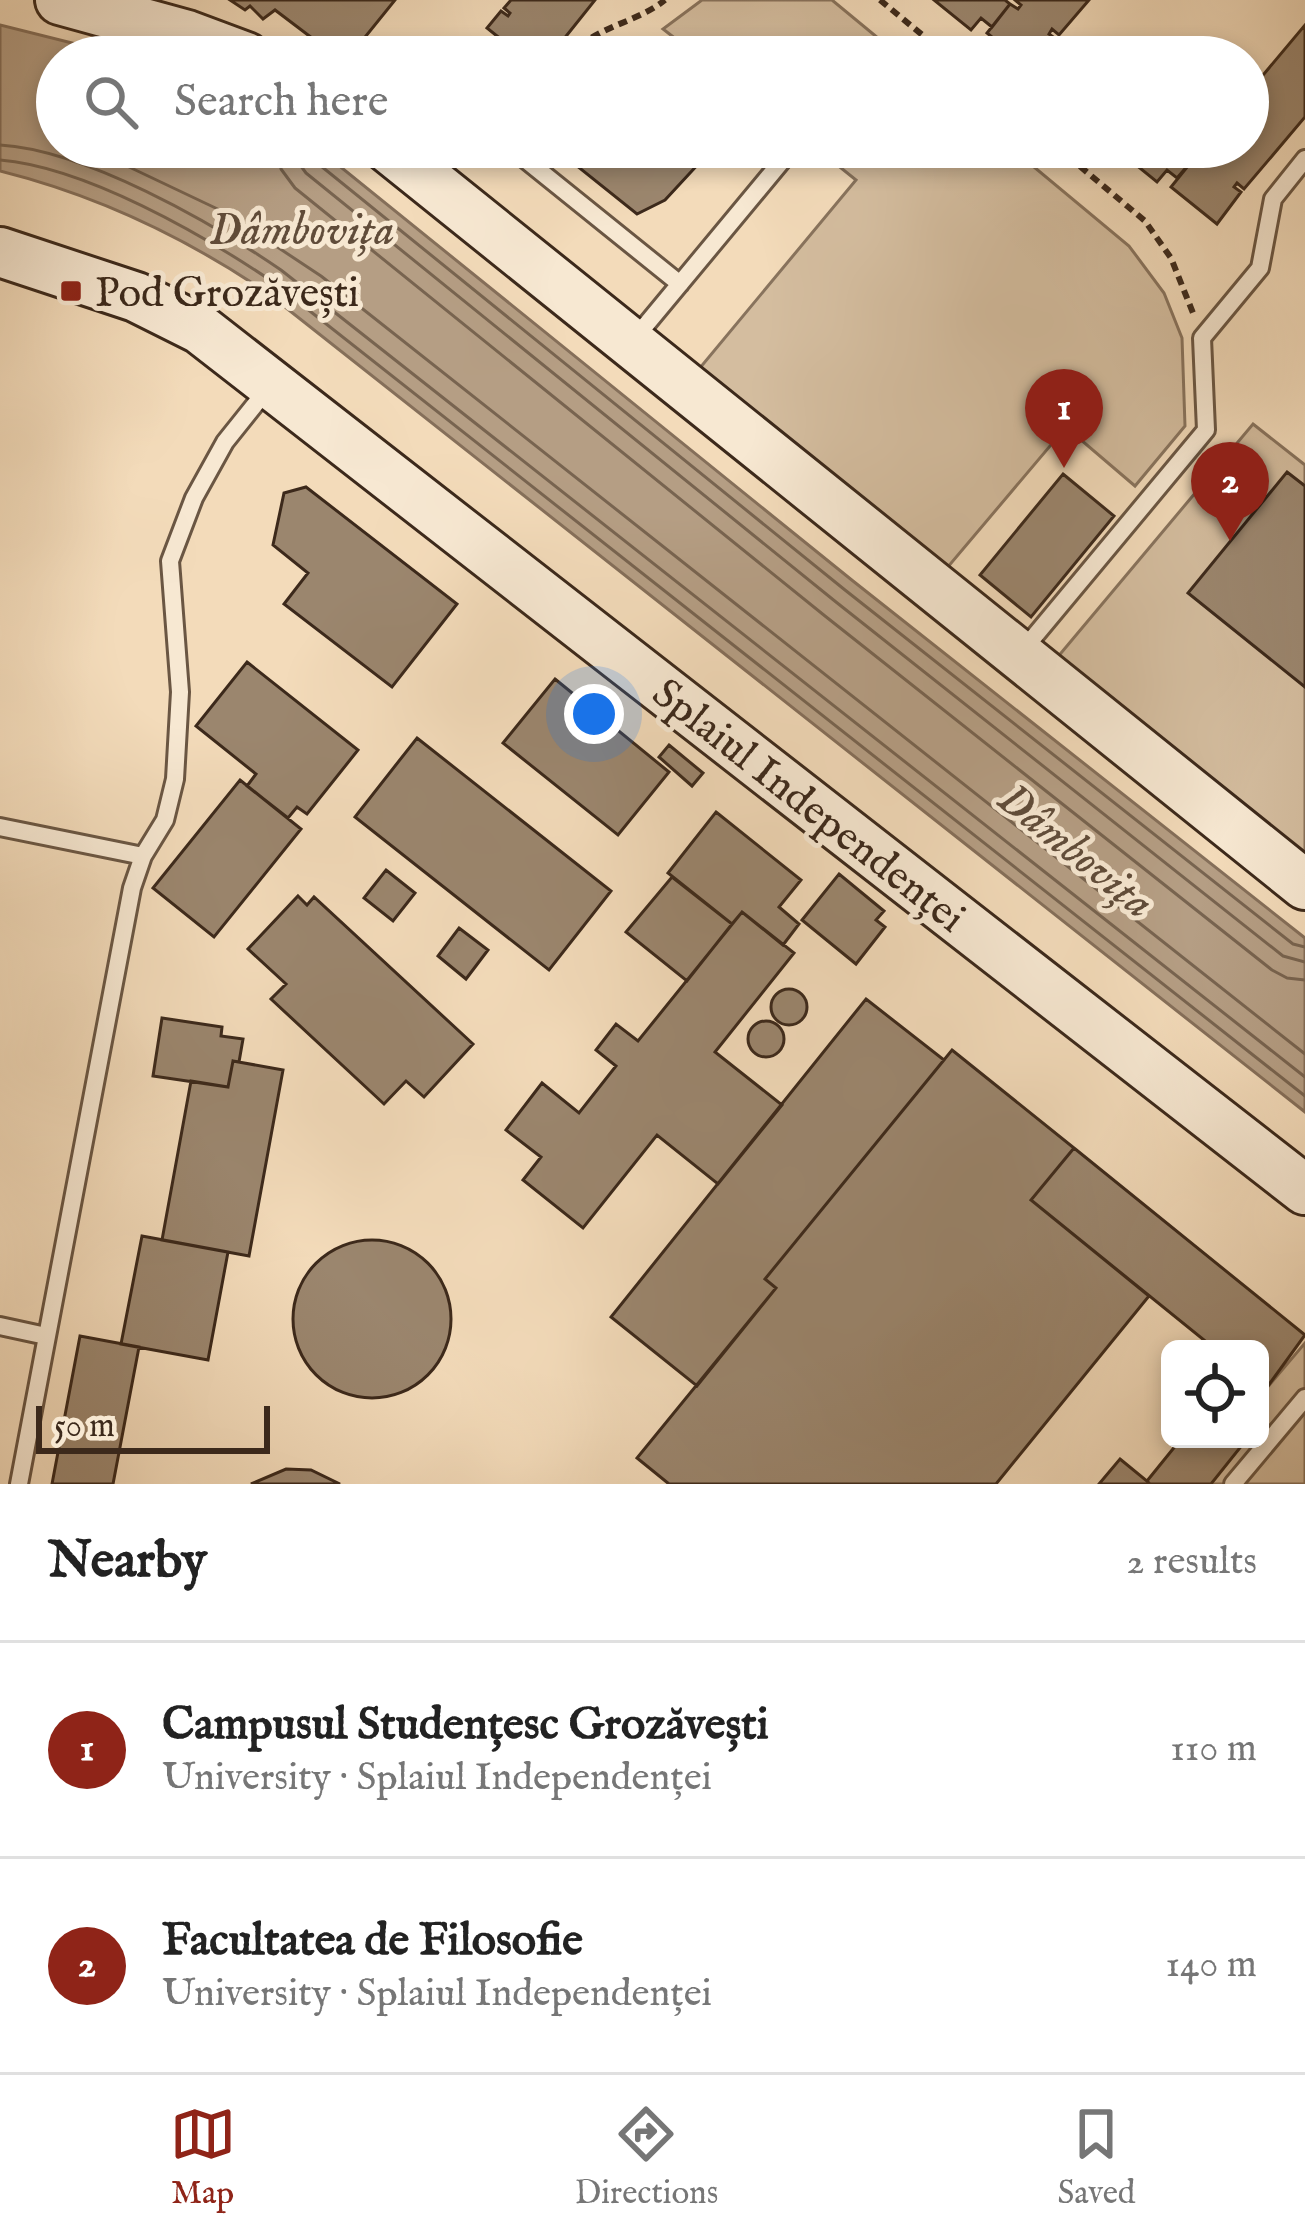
<!DOCTYPE html>
<html lang="en">
<head>
<meta charset="utf-8">
<style>
  :root { --surface:#fff; --page:#f2f2f2; --text:#222; --muted:#767676; --line:#e0e0e0; --accent:#8f2418 }
  body { margin:0; font-family:"IM FELL English",serif; background:var(--page); color:var(--text) }
  .controls { position:absolute; right:36px; bottom:36px; display:grid; overflow:hidden; border-radius:18px; box-shadow:0 6px 18px #0003 }
  .controls button { width:108px; height:108px; display:grid; place-items:center; padding:0; border:0; border-bottom:3px solid var(--line); background:var(--surface); color:var(--text); font:60px sans-serif }
  .scale { position:absolute; left:36px; bottom:30px; width:234px; box-sizing:border-box; padding-left:12px; border:6px solid #3c291b; border-top:0; font-size:33px; line-height:42px; white-space:nowrap; color:#3c291b; -webkit-text-stroke:9px #f7e8d2; paint-order:stroke }
  .you { position:absolute; left:594px; top:714px; width:42px; height:42px; margin:-30px; border:9px solid #fff; border-radius:50%; background:#1a73e8; box-shadow:0 0 0 18px #1a73e833 }
  .badge { display:grid; place-items:center; width:78px; height:78px; border-radius:50%; background:var(--accent); color:#fff; font-size:39px; font-weight:700 }
  .pin { position:absolute; translate:-50% -99px; filter:drop-shadow(0 3px 6px #0008) }
  .pin::after { content:''; position:absolute; top:63px; width:42px; height:36px; background:inherit; clip-path:polygon(0 0,100% 0,50% 100%) }
  .list { margin:0; padding:0; list-style:none }
  h2 { display:flex; justify-content:space-between; align-items:center; height:156px; margin:0; padding:0 48px; font-size:51px }
  h2 small { font-size:39px; font-weight:400; color:var(--muted) }
  .list li { display:grid; grid-template-columns:78px 1fr auto; gap:36px; align-items:center; box-sizing:border-box; height:216px; padding:0 48px; border-top:3px solid var(--line) }
  .list b { display:block; font-size:45px; white-space:nowrap }
  .list p { margin:0; font-size:39px; white-space:nowrap; color:var(--muted) }
  .list em { font-size:39px; font-style:normal; color:var(--muted) }
  .icon { flex:none; width:66px; height:66px; fill:none; stroke:currentColor; stroke-width:2; stroke-linecap:round; stroke-linejoin:round }
  .map { position:relative; flex:none; width:1305px; height:1484px; overflow:hidden }
  .search { position:absolute; background:var(--surface); box-shadow:0 6px 18px #0003; left:36px; right:36px; top:36px; height:132px; display:flex; align-items:center; gap:30px; box-sizing:border-box; padding:0 42px; border-radius:66px; color:var(--muted); font-size:45px }
  .sheet { height:588px; background:var(--surface) }
  nav { display:flex; justify-content:space-around; align-items:center; box-sizing:border-box; height:168px; border-top:3px solid var(--line); background:var(--surface); font-size:33px; color:var(--muted) }
  nav a { display:grid; justify-items:center; gap:6px }
  nav .on { color:var(--accent) }
  .map>svg:first-child { display:block }
</style>
</head>
<body>
<div class="map">
<svg width="1305" height="1484" viewBox="0 0 1305 1484">
  <rect width="100%" height="100%" fill="#f3dbba"/>
  <filter id="stains"><feTurbulence type="fractalNoise" baseFrequency=".00167" numOctaves="4"/><feColorMatrix values="0 0 0 0 .2 0 0 0 0 .09 0 0 0 0 .02 0 0 0 .5 -.17"/></filter>
  <radialGradient id="worn" r=".72"><stop offset=".6" stop-color="#630" stop-opacity="0"/><stop offset="1" stop-color="#630" stop-opacity=".3"/></radialGradient>
  <path fill="#d4bd9f" stroke="#88735d" stroke-width="3" d="M 702,0 L 832,0 L 901,57 L 699,57 L 663,29 Z
    M 815,147 L 1010,147 L 1129,246 L 1164,293 L 1182,338 L 1185,426 L 1135,486 L 1066,427 L 947,568 L 699,369 L 856,180 Z
    M 1253,424 L 1305,465 L 1305,856 L 1056,659 Z
    M 1305,1343 L 1305,1484 L 1187,1484 L 1224,1439 L 1260,1439 L 1260,1396 Z"/>
  <path fill="#b59e84" stroke="#856f5a" stroke-width="3" d="M 0,25 L 128,57 L 57,57 L 57,147 L 316,147 L 853,581 L 1305,938 L 1305,1112 L 266,292 C 183,236 96,195 0,171 Z"/>
  <g fill="none" stroke-linecap="round" stroke-linejoin="round">
    <path stroke="#786450" stroke-width="3" d="M 0,145 C 85,150 211,222 281,270 L 1305,1077
      M 87,147 L 226,213 L 321,276 L 1305,1054
      M 277,147 L 281,169 L 295,188 L 825,616 L 1272,970 L 1287,978 L 1305,980
      M 295,147 L 298,162 L 306,173 L 836,602 L 1283,956 L 1305,962
      M 310,147 L 316,162 L 845,590 L 1293,944 L 1305,947
      M 0,160 C 85,167 202,234 273,282 L 1305,1096"/>
  </g>
  <path fill="#9b866e" stroke="#3c291b" stroke-width="3" d="M 230,0 L 395,0 L 349,57 L 337,57 L 275,10 L 263,19 L 250,6 L 245,10 Z
    M 511,0 L 595,0 L 555,50 L 549,45 L 547,48 L 552,53 L 549,57 L 523,57 L 487,28 L 501,11 L 508,16 L 510,13 L 504,8 Z
    M 934,0 L 1005,0 L 1010,4 L 992,27 L 981,18 L 971,30 Z
    M 1015,0 L 1089,0 L 1059,35 L 1052,29 L 1049,34 L 1056,39 L 1041,57 L 1016,57 L 987,33 L 1010,4 L 1018,9 L 1021,5 Z
    M 1305,25 L 1305,117 L 1244,189 L 1237,183 L 1234,187 L 1241,192 L 1217,224 L 1171,187 L 1196,156 L 1202,162 L 1205,159 L 1198,153 L 1203,147 L 1248,147 L 1248,93 Z
    M 566,147 L 714,147 L 665,200 L 637,214 L 562,154 Z
    M 1114,147 L 1189,147 L 1196,156 L 1177,178 L 1167,170 L 1157,182 Z
    M 1287,472 L 1305,486 L 1305,687 L 1188,593 Z
    M 1063,474 L 1114,516 L 1031,617 L 980,575 Z
    M 306,487 L 457,604 L 392,687 L 284,604 L 308,573 L 273,545 L 284,493 Z
    M 247,662 L 358,750 L 307,814 L 297,807 L 288,818 L 247,786 L 256,774 L 196,726 Z
    M 555,679 L 669,772 L 618,835 L 503,743 Z
    M 417,738 L 611,891 L 549,970 L 355,817 Z
    M 669,745 L 703,773 L 692,786 L 659,757 Z
    M 240,780 L 301,829 L 214,937 L 153,888 Z
    M 716,812 L 801,880 L 779,907 L 799,924 L 783,945 L 742,912 L 732,924 L 668,873 Z
    M 386,870 L 415,893 L 393,921 L 364,898 Z
    M 839,874 L 884,911 L 876,920 L 885,927 L 856,964 L 802,920 Z
    M 672,877 L 732,924 L 687,981 L 626,932 Z
    M 298,896 L 307,905 L 314,897 L 473,1044 L 424,1097 L 406,1081 L 384,1104 L 271,999 L 286,984 L 248,949 Z
    M 742,912 L 794,953 L 715,1052 L 782,1105 L 718,1184 L 657,1135 L 583,1228 L 523,1180 L 541,1157 L 506,1130 L 542,1083 L 579,1113 L 616,1066 L 596,1050 L 616,1024 L 638,1041 Z
    M 459,928 L 488,950 L 466,979 L 438,956 Z
    M771 1007a18 18 0 1 1 36 0a18 18 0 1 1-36 0Z
    M 866,999 L 944,1060 L 765,1279 L 776,1288 L 697,1386 L 611,1317 Z
    M 162,1018 L 222,1027 L 221,1036 L 243,1039 L 239,1062 L 233,1061 L 228,1087 L 153,1076 Z
    M748 1039a18 18 0 1 1 36 0a18 18 0 1 1-36 0Z
    M 952,1050 L 1074,1148 L 1031,1200 L 1149,1296 L 996,1484 L 669,1484 L 637,1458 L 776,1288 L 765,1279 Z
    M 233,1061 L 283,1070 L 249,1256 L 162,1240 L 191,1081 L 228,1087 Z
    M 1074,1148 L 1305,1335 L 1265,1390 L 1260,1386 L 1260,1349 L 1215,1349 L 1031,1200 Z
    M 142,1236 L 228,1252 L 208,1360 L 121,1344 Z
    M293 1319a79 79 0 1 1 158 0a79 79 0 1 1-158 0Z
    M 80,1336 L 139,1347 L 113,1484 L 52,1484 Z
    M 1181,1439 L 1247,1439 L 1211,1484 L 1150,1484 L 1147,1481 Z
    M 1120,1459 L 1147,1481 L 1150,1484 L 1099,1484 Z
    M 286,1469 L 311,1470 L 340,1484 L 251,1484 Z"/>
  <g fill="none" stroke-linecap="round" stroke-linejoin="round">
    <g stroke="#6a5643" stroke-width="22">
      <path id="service" d="M 510,147 L 680,284
        M 635,338 L 786,156
        M 1023,650 L 1206,430 L 1202,338 L 1260,268 L 1273,199 L 1305,159
        M 0,827 L 143,856
        M 0,1326 L 46,1336
        M 19,1484 L 132,888 L 143,856 L 165,820 L 175,779 L 180,692 L 170,561 L 194,498 L 225,442 L 269,387
        M 1233,1484 L 1305,1398"/>
    </g>
    <g stroke="#3c291b" stroke-width="54">
      <path id="secondary" d="M 60,0 L 187,35 L 246,57
        M 387,147 L 1305,885
        M 0,252 L 136,297 L 200,329 L 1305,1190"/>
    </g>
    <path stroke="#3c291b" stroke-width="6" stroke-dasharray="9 6" stroke-linecap="butt" d="M 880,0 L 949,57
      M 569,57 C 594,26 635,24 665,0
      M 1057,147 L 1145,221 L 1171,258 L 1193,313"/>
    <use href="#service" stroke="#f7e8d2" stroke-width="16"/>
    <use href="#secondary" stroke="#f7e8d2" stroke-width="48"/>
  </g>
  <rect fill="#8f2418" stroke="#f7e8d2" stroke-width="4.5" x="59" y="279" width="24" height="24" rx="6"/>
  <g text-anchor="middle" stroke-width="10" stroke-linejoin="round" paint-order="stroke">
    <g font-size="42" fill="#3c291b" stroke="#f7e8d2" text-anchor="start">
      <text x="95" y="306">Pod Grozăvești</text>
    </g>
    <g font-size="42" fill="#3c291b" stroke="#f7e8d2">
      <text transform="translate(810 804) rotate(38)" y="15">Splaiul Independenței</text>
    </g>
    <g font-size="45" font-style="italic" fill="#604c3a" stroke="#f7e8d2">
      <text x="302" y="244">Dâmbovița</text>
      <text transform="translate(1077 849) rotate(39)" y="16">Dâmbovița</text>
    </g>
  </g>
  <rect width="100%" height="100%" filter="url(#stains)"/>
  <rect width="100%" height="100%" fill="url(#worn)"/>
</svg>
<div class="controls">
<button><svg class="icon" aria-label="locate" viewBox="0 0 24 24"><circle cx="12" cy="12" r="6"/><path d="M12 2v4M12 18v4M2 12h4M18 12h4"/></svg></button>
</div>
<div class="scale">50 m</div>
<div class="you"></div>
<div class="pin badge" style="left:1064px;top:468px">1</div>
<div class="pin badge" style="left:1230px;top:541px">2</div>
<div class="search"><svg class="icon" aria-label="search" viewBox="0 0 24 24"><circle cx="10" cy="10" r="6"/><path d="M15 15l6 6"/></svg>Search here</div>
</div>
<section class="sheet">
<h2>Nearby<small>2 results</small></h2>
<ul class="list">
<li><span class="badge">1</span><div><b>Campusul Studențesc Grozăvești</b><p>University · Splaiul Independenței</p></div><em>110 m</em></li>
<li><span class="badge">2</span><div><b>Facultatea de Filosofie</b><p>University · Splaiul Independenței</p></div><em>140 m</em></li>
</ul>
</section>
<nav>
<a class="on"><svg class="icon" aria-label="map" viewBox="0 0 24 24"><path d="M3 6l6-2 6 2 6-2v14l-6 2-6-2-6 2zM9 4v14M15 6v14"/></svg>Map</a>
<a><svg class="icon" aria-label="directions" viewBox="0 0 24 24"><path d="M12 3l9 9-9 9-9-9zM9 14v-3h6M13 9l2 2-2 2"/></svg>Directions</a>
<a><svg class="icon" aria-label="saved" viewBox="0 0 24 24"><path d="M7 4h10v16l-5-4-5 4z"/></svg>Saved</a>
</nav>
</body>
</html>
